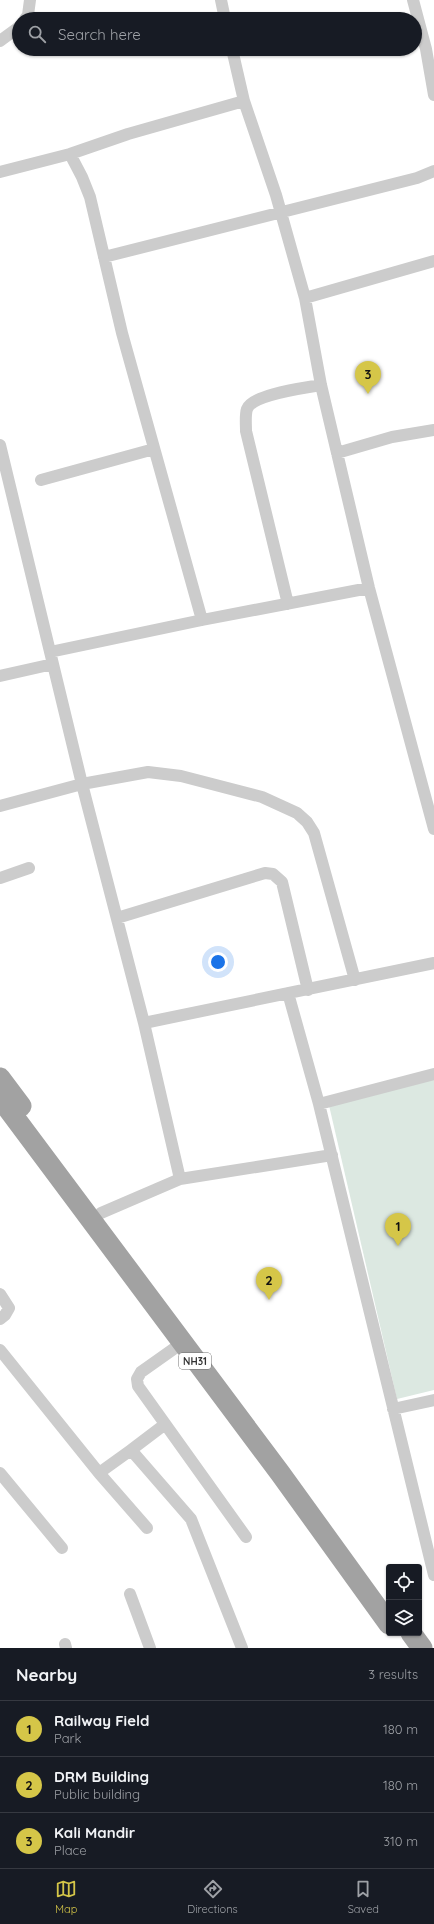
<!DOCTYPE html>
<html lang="en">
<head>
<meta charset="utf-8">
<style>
  :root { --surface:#171b24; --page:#242831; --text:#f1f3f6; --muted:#9ea1a6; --line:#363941; --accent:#d5c648 }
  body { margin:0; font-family:Quicksand,sans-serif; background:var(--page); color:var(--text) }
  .controls { position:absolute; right:12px; bottom:12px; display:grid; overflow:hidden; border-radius:4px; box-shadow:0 1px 3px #0004 }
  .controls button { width:36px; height:36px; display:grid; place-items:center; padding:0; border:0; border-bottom:1px solid var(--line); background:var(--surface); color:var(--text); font:20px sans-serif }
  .you { position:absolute; left:218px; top:962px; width:14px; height:14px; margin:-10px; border:3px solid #fff; border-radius:50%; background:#1a73e8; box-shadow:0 0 0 6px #1a73e833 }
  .badge { display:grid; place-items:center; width:26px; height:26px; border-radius:50%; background:var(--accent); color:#111; font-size:13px; font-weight:700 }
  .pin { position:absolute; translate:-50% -33px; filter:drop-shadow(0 1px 2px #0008) }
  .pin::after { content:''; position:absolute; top:21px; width:14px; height:12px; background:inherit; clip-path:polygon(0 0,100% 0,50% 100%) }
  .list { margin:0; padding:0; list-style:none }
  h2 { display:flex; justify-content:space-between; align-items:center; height:52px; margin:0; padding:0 16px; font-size:17px }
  h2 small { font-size:13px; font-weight:400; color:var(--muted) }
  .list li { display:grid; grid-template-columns:26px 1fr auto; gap:12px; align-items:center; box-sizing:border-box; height:56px; padding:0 16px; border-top:1px solid var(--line) }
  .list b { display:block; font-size:15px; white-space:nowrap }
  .list p { margin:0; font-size:13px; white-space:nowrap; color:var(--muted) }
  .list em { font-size:13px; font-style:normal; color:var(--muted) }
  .icon { flex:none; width:22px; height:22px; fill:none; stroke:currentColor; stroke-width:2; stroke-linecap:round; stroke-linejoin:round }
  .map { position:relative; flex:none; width:434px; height:1648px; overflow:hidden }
  .search { position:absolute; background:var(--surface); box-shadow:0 1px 3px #0004; left:12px; right:12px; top:12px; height:44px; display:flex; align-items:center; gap:10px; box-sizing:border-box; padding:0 14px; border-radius:22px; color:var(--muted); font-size:15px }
  .sheet { height:220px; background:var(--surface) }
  nav { display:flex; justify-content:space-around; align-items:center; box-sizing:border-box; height:56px; border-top:1px solid var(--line); background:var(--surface); font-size:11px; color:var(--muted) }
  nav a { display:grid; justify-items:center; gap:2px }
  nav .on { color:var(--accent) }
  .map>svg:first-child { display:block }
</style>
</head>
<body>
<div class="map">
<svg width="434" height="1648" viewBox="0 0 434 1648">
  <rect width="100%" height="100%" fill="#fff"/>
  <path fill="#dce8e1" d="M 434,1078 L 434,1390 L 397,1399 L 328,1101 Z"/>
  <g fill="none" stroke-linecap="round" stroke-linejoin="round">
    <path stroke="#ccc" stroke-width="12" d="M 221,0 L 225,19
      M 413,0 L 426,49 L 434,95
      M 25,19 L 28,15 L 30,0
      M 0,41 L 19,27
      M 232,49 L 244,101
      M 70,154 L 82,177 L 90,197 L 122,333 L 202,620
      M 0,172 L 70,154 L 128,134 L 244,101 L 276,195 L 305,298 L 321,385 L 369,588 L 434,829
      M 104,257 L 417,178 L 434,171
      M 305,298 L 434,261
      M 0,445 L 82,784 L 144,1023
      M 337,453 L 392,437 L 434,430
      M 41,480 L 154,449
      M 288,604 L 246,431 C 246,424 245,415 247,409 C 253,394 305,388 321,385
      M 50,652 L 202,620 L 369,588
      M 0,676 L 53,664
      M 0,806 L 82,784 L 148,772 L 181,776 L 262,797 L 297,813 L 307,822 L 314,833 L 355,980
      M 0,878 L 29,868
      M 117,918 L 265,873 L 273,874 L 282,882 L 308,990
      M 288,993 L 319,1104 L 434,1575
      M 319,1104 L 434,1074
      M 180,1179 L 332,1155
      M 101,1213 L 180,1179 L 144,1023 L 434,963
      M 0,1294 L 9,1308 L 5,1315 L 0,1319
      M 182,1343 L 141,1372 L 137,1379 L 138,1386 L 246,1537
      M 0,1350 L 99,1473 L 147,1528
      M 393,1409 L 434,1400
      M 164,1425 L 131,1450 L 191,1519 L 242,1648
      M 0,1473 L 62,1548
      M 99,1473 L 131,1450
      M 130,1594 L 150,1648
      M 65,1644 L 66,1648"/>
    <path stroke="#a2a2a2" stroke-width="21" d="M 0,1078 L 21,1106
      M 0,1098 L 280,1473 L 389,1624
      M 411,1633 L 422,1648"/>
  </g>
  <g text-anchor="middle" stroke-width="4" stroke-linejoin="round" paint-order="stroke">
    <rect fill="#fff" stroke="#707070" stroke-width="1" x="179" y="1353" width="32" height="16" rx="3"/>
    <g font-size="10" font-weight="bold" fill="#323232">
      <text x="195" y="1365">NH31</text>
    </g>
  </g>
</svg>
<div class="controls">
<button><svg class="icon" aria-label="locate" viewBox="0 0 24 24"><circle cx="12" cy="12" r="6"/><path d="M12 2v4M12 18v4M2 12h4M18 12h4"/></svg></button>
<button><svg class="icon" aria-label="layers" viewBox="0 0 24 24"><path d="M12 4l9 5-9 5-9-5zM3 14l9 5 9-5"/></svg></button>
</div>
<div class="you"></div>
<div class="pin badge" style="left:398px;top:1246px">1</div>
<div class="pin badge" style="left:269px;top:1300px">2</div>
<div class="pin badge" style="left:368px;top:394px">3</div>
<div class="search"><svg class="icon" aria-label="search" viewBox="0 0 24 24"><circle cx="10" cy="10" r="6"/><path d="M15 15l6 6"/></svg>Search here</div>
</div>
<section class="sheet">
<h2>Nearby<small>3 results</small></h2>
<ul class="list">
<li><span class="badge">1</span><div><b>Railway Field</b><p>Park</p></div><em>180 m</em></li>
<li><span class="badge">2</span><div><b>DRM Building</b><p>Public building</p></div><em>180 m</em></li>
<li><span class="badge">3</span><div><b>Kali Mandir</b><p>Place</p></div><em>310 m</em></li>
</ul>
</section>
<nav>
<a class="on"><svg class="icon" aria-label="map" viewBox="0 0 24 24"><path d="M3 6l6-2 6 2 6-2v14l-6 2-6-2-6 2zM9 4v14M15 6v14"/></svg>Map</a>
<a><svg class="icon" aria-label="directions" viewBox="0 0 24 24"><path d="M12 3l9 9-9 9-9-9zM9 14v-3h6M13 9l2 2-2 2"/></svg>Directions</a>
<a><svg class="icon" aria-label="saved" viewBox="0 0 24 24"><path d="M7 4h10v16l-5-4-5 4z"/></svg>Saved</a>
</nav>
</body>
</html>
